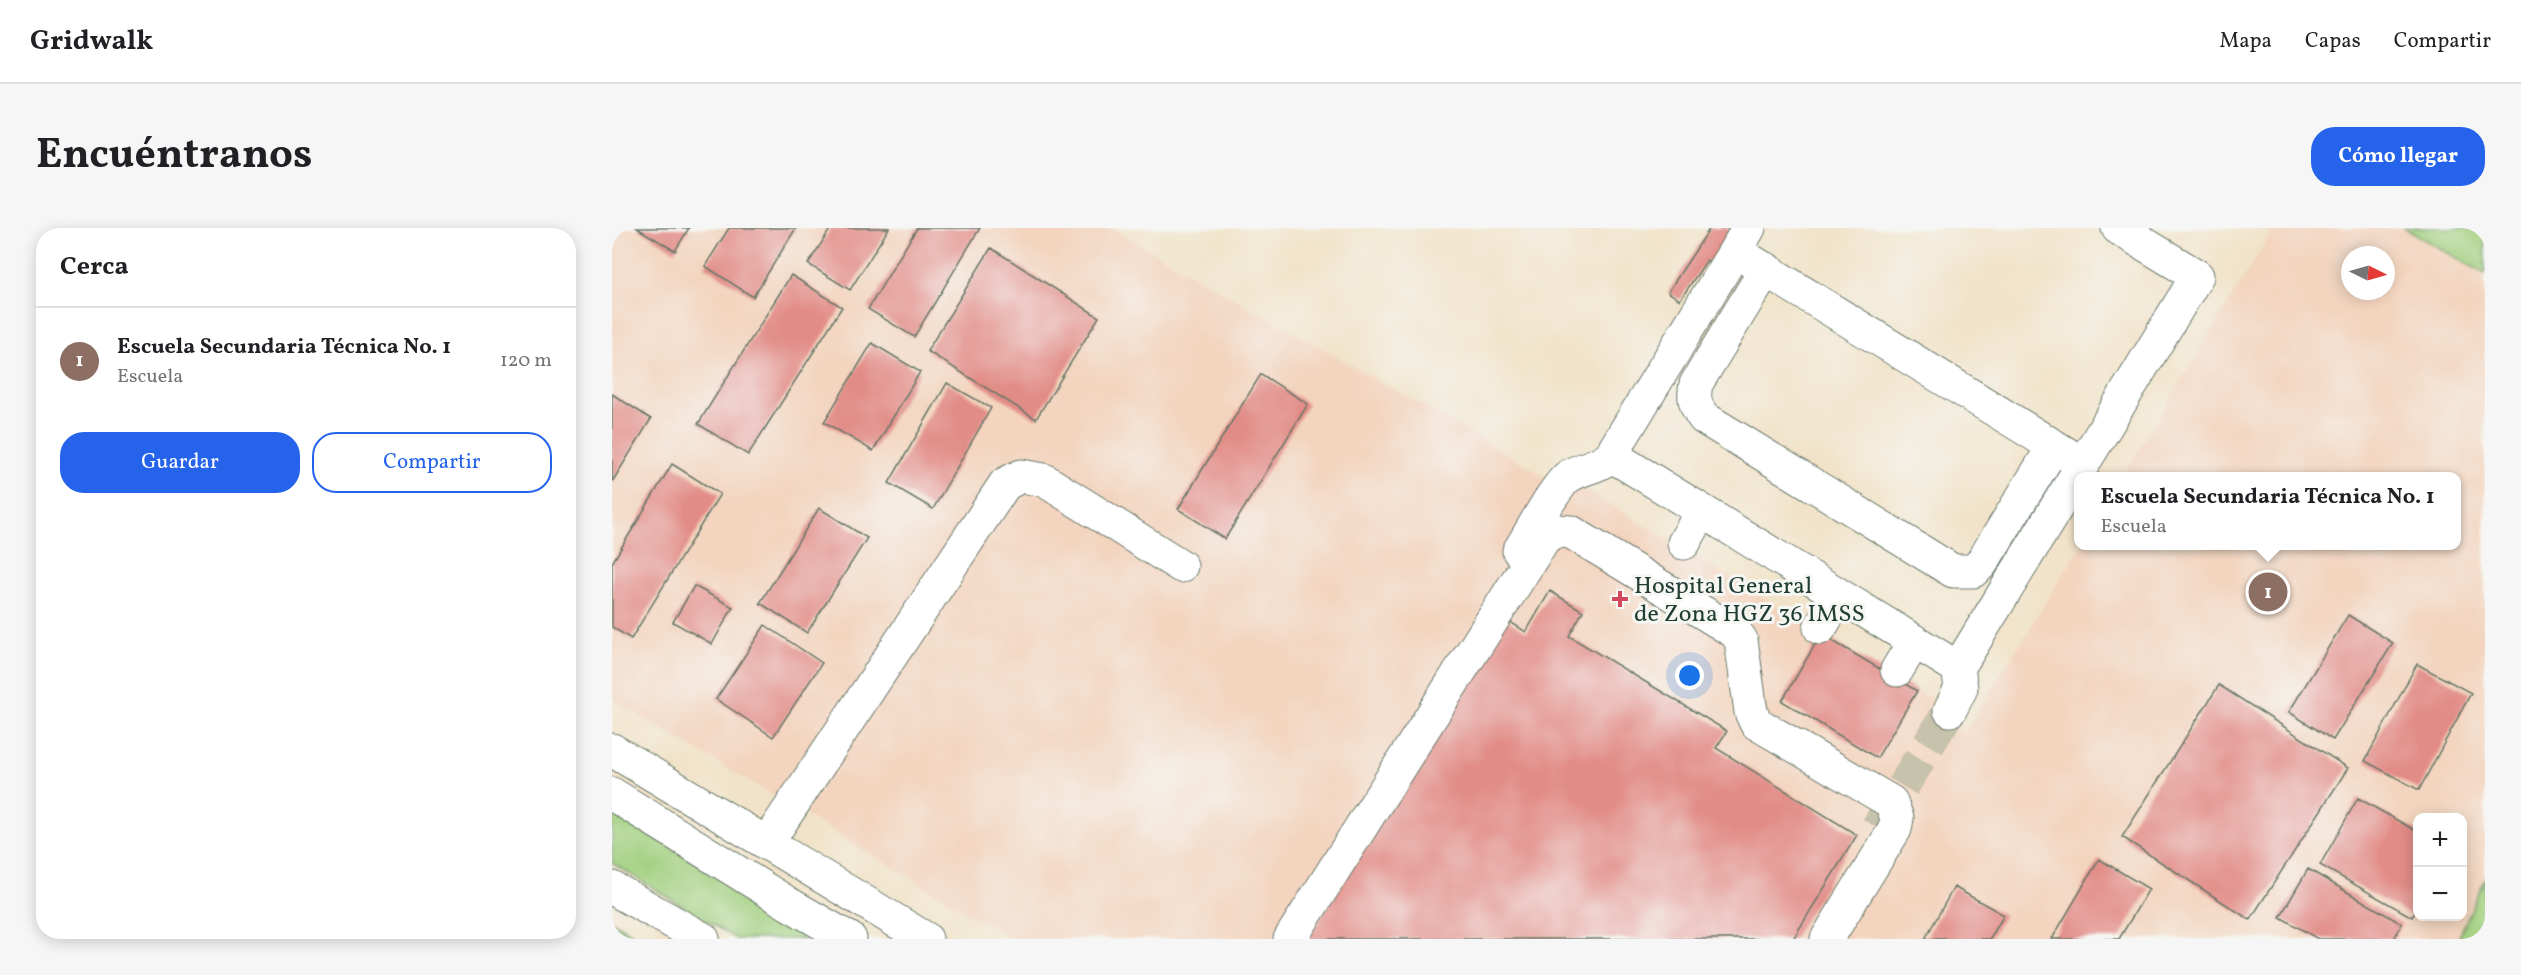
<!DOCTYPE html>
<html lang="es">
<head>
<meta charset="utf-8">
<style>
  :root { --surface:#fff; --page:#f6f6f6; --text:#202124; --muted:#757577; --line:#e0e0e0; --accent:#2563eb }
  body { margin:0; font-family:Vollkorn,serif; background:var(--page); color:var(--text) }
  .controls { position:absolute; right:18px; bottom:18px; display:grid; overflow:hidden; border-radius:12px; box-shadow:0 3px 15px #0003 }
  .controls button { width:54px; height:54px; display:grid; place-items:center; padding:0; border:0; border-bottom:2px solid var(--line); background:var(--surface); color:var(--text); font:30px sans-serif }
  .compass { position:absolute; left:1729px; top:18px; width:54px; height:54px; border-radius:50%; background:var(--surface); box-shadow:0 3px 15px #0003; rotate:95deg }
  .you { position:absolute; left:1078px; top:448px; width:21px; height:21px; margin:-15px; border:4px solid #fff; border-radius:50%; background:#1a73e8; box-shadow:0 0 0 9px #1a73e833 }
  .badge { display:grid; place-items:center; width:39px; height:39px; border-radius:50%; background:var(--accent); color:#fff; font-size:20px; font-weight:700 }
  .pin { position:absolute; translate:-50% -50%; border:3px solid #fff; box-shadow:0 2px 6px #0006 }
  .popup { position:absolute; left:1462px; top:244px; width:387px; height:78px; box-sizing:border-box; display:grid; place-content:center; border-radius:12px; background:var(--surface); filter:drop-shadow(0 2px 4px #0005); font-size:20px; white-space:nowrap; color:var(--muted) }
  .popup b { font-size:22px; color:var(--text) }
  .popup::after { content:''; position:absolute; left:50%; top:100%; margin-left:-12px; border:12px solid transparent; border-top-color:var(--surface) }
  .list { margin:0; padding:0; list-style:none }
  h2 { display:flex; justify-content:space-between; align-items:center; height:78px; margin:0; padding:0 24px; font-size:26px }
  h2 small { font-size:20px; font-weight:400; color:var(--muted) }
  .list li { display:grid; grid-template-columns:39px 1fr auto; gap:18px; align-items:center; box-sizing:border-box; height:108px; padding:0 24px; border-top:2px solid var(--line) }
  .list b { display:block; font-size:22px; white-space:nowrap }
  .list p { margin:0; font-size:20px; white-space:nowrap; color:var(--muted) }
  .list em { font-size:20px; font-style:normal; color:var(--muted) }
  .actions { display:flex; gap:12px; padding:18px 24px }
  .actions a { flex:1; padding:14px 0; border:2px solid var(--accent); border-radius:24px; text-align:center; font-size:21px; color:var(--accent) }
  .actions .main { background:var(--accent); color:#fff }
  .map { position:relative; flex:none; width:1873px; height:711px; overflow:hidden; border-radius:24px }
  header { display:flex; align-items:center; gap:36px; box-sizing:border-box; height:84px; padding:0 30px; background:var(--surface); border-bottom:2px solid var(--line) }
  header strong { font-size:28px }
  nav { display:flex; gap:33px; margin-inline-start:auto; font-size:21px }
  .intro { display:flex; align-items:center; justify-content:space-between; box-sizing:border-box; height:144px; padding:0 36px }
  h1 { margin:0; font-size:42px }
  .button { padding:15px 27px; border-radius:24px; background:var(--accent); color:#fff; font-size:21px; font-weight:700 }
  main { display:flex; gap:36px; padding:0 36px }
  aside { flex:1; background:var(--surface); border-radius:24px; box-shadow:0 3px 15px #0003 }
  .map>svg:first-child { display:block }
</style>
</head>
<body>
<header>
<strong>Gridwalk</strong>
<nav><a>Mapa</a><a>Capas</a><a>Compartir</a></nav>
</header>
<div class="intro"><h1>Encuéntranos</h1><a class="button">Cómo llegar</a></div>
<main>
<aside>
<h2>Cerca<small></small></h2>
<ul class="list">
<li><span class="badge" style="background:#8d6e63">1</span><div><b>Escuela Secundaria Técnica No. 1</b><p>Escuela</p></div><em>120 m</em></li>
</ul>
<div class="actions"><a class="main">Guardar</a><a>Compartir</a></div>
</aside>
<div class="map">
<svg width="1873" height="711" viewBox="0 0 1873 711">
  <rect width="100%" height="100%" fill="#f6f6f2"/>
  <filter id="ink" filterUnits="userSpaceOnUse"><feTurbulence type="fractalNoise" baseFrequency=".0167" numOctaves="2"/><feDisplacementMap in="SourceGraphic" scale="12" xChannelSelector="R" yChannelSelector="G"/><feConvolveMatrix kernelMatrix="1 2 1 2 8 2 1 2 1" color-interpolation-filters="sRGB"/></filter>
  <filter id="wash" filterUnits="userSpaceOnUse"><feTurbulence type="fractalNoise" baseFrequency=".008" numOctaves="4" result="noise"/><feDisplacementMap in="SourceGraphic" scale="24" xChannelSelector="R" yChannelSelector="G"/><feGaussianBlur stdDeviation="1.35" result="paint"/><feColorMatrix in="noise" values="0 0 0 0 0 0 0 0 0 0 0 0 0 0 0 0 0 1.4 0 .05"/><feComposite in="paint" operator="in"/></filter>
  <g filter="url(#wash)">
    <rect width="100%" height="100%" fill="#f1e3c9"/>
    <path fill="#f3d4be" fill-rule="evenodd" d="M 0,0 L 499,0 L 937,250 L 958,252 L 1347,489 L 1342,498 L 1352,505 L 1469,318 L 1845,318 L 1845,248 L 1511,248 L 1662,0 L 1792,0 L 1873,46 L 1873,650 L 1846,711 L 400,711 L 0,471 ZM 1738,27 L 1774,27 L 1774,63 L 1738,63 ZM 1806,590 L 1850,590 L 1850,688 L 1806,688 Z"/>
    <path fill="#a0cf7e" stroke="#608659" stroke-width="1.5" d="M 1792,0 L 1873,0 L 1873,46 Z
      M 0,584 L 210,711 L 124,711 L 0,635 Z
      M 1873,650 L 1873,711 L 1846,711 Z"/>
    <path fill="#80b26d" stroke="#507850" stroke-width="1.5" d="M 0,693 L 29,711 L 0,711 Z"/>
    <g id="blocks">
      <path fill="#e28c87" d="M 25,0 L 77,0 L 63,23 Z
        M 117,0 L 184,0 L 141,69 L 93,38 Z
        M 219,0 L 277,0 L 238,62 L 196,36 Z
        M 305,0 L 368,0 L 302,109 L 256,81 Z
        M 1098,0 L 1115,0 L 1120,3 L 1098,35 L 1095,32 L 1068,72 L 1056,64 Z
        M 379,20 L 487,89 L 424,191 L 315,123 Z
        M 179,47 L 230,79 L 136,227 L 86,196 Z
        M 260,115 L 308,144 L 261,223 L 212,194 Z
        M 649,146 L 696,176 L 613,311 L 566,281 Z
        M 335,155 L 379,180 L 321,281 L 277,255 Z
        M 0,166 L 39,191 L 0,254 Z
        M 60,236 L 108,266 L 19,411 L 0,399 L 0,335 Z
        M 207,280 L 255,310 L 195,405 L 148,375 Z
        M 82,358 L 121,379 L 100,416 L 61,394 Z
        M 938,363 L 971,383 L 957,408 L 1115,503 L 1104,520 L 1245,607 L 1181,711 L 696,711 L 892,390 L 914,404 Z
        M 1736,387 L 1781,415 L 1721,512 L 1677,484 Z
        M 153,397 L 210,435 L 161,509 L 104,471 Z
        M 1209,406 L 1305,463 L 1265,530 L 1170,473 Z
        M 1805,436 L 1859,465 L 1807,562 L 1753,533 Z
        M 1607,457 L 1736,540 L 1638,692 L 1510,609 Z
        M 1746,570 L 1806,604 L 1806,680 L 1800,689 L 1708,637 Z
        M 1487,631 L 1537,661 L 1507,711 L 1440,711 Z
        M 1696,641 L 1790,696 L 1782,711 L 1706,711 L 1668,689 Z
        M 1342,659 L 1392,687 L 1378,711 L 1313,711 Z"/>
    </g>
  </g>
  <g filter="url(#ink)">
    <use href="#blocks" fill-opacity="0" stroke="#687768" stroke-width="1.5"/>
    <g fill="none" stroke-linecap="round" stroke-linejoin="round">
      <path stroke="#c7c2ab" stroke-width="33" stroke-dasharray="33 16" stroke-linecap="butt" d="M 1265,600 L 1338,482"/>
      <g stroke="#687768" stroke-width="35">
        <path id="minor" d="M 1123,23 L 1471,236 L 1585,48 L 1506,0
          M 1154,41 L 1084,156 C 1081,170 1083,178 1092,190 L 1341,343 L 1361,343 L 1369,336 L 1442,218
          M 999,227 L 1346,440 L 1349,460 L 1338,482
          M 1072,315 L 1090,283
          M 907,323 C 918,306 943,258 957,248 C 971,239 988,239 999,227 L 1137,0
          M 1208,400 L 1227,368
          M 1346,440 L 1471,236
          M 1285,442 L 1302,414
          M 0,522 L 314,711
          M 155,615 L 393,256 L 409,248 L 432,252 L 569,338
          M 678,711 L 933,309 L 945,303 L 959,304 L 1123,404 L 1129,412 L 1139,484 L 1144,495 L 1279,574 L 1285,590 L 1283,601 L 1215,711"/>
      </g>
      <g stroke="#687768" stroke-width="35">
        <path id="major" d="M 0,566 L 177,676 L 238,711
          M 0,660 L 91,711"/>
      </g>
      <use href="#minor" stroke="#fff" stroke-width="33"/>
      <use href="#major" stroke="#fff" stroke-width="33"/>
    </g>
  </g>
  <path fill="#d1495b" stroke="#f6f6f2" stroke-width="2" d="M1005 362h6v6h6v6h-6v6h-6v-6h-6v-6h6z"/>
  <g text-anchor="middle" stroke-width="6" stroke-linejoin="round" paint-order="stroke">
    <g font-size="24" fill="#1f3d34" stroke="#f6f6f2" text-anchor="start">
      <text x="1022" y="365">Hospital General<tspan x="1022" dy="28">de Zona HGZ 36 IMSS</tspan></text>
    </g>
  </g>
</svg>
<div class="controls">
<button>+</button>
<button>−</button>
</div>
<svg class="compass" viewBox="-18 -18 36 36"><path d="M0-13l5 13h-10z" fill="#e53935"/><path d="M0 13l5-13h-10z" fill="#757577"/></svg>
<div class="you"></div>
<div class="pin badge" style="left:1656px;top:364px;background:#8d6e63">1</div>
<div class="popup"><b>Escuela Secundaria Técnica No. 1</b>Escuela</div>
</div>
</main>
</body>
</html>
